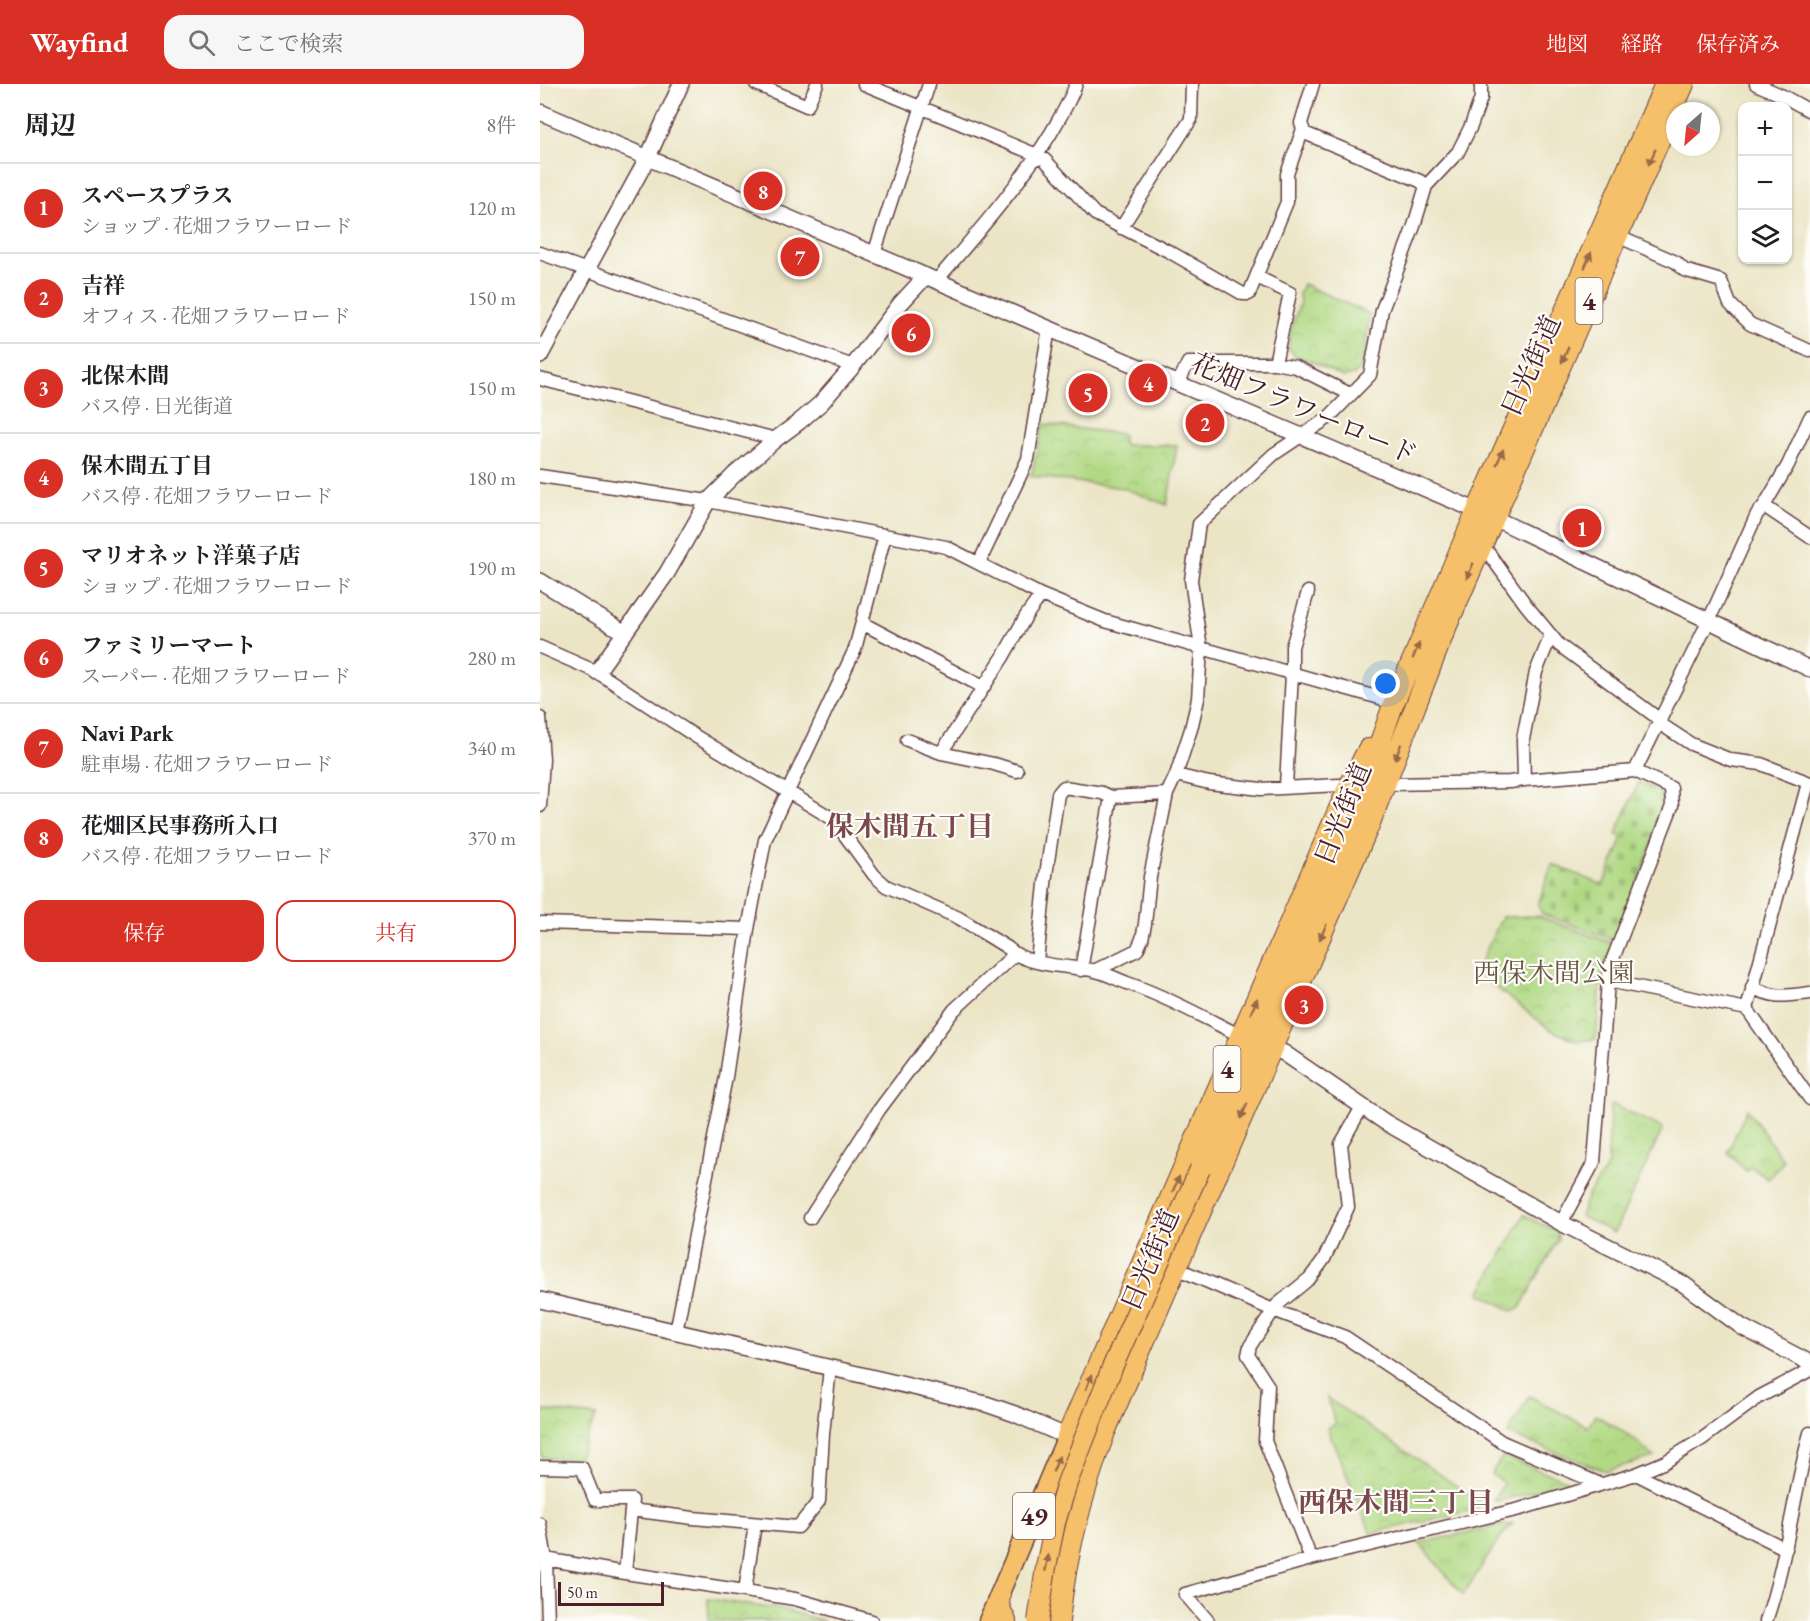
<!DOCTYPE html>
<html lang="ja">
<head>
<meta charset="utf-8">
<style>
  :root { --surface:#fff; --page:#f6f6f6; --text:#202124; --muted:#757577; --line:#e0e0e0; --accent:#d93025 }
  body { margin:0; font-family:"EB Garamond","Noto Serif JP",serif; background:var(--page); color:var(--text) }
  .controls { position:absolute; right:18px; top:18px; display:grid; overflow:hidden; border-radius:12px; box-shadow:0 2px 4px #0004 }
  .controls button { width:54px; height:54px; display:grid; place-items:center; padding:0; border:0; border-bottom:2px solid var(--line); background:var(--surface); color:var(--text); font:30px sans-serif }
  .compass { position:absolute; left:1126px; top:18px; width:54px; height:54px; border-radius:50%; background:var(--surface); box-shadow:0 2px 4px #0004; rotate:207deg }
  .scale { position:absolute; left:18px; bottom:15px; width:106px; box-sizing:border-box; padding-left:6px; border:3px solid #4a1f2b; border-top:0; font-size:16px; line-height:21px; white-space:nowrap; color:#4a1f2b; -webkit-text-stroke:4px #fdfcf7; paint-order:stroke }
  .you { position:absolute; left:846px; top:600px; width:21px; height:21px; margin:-15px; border:4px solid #fff; border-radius:50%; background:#1a73e8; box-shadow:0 0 0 9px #1a73e833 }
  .badge { display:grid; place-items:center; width:39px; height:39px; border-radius:50%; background:var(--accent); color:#fff; font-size:20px; font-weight:700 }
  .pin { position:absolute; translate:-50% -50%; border:3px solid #fff; box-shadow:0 2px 6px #0006 }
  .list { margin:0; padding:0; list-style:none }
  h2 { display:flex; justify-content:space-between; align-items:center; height:78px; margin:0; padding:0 24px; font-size:26px }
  h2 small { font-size:20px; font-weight:400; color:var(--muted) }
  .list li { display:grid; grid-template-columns:39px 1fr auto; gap:18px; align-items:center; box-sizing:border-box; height:90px; padding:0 24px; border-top:2px solid var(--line) }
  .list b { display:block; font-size:22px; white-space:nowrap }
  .list p { margin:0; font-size:20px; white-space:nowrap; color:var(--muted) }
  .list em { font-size:20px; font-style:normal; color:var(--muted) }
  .actions { display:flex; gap:12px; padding:18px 24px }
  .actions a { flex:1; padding:14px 0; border:2px solid var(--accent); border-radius:18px; text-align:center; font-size:21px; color:var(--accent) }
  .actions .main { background:var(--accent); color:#fff }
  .icon { flex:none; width:33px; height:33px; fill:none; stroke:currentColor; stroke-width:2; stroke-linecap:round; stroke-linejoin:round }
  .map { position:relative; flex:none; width:1270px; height:1537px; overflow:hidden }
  header { display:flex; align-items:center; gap:36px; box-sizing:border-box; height:84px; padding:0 30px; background:var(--accent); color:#fff }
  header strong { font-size:28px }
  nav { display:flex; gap:33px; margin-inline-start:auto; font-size:21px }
  .search { width:420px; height:54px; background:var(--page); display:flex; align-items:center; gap:15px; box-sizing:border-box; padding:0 21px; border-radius:18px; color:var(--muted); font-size:22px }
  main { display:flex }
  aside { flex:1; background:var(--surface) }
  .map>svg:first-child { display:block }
</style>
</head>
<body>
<header>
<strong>Wayfind</strong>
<div class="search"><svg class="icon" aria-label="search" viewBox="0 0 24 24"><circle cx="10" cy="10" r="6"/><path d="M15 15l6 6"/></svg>ここで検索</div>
<nav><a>地図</a><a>経路</a><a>保存済み</a></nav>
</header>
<main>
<aside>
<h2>周辺<small>8件</small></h2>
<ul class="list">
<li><span class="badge">1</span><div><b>スペースプラス</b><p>ショップ · 花畑フラワーロード</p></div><em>120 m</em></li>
<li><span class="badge">2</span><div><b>吉祥</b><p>オフィス · 花畑フラワーロード</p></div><em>150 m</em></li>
<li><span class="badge">3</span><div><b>北保木間</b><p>バス停 · 日光街道</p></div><em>150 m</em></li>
<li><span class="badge">4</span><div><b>保木間五丁目</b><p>バス停 · 花畑フラワーロード</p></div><em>180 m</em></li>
<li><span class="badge">5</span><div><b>マリオネット洋菓子店</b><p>ショップ · 花畑フラワーロード</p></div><em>190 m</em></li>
<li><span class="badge">6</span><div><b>ファミリーマート</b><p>スーパー · 花畑フラワーロード</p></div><em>280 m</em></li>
<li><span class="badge">7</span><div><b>Navi Park</b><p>駐車場 · 花畑フラワーロード</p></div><em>340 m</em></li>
<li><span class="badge">8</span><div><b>花畑区民事務所入口</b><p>バス停 · 花畑フラワーロード</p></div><em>370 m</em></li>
</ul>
<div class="actions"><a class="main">保存</a><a>共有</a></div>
</aside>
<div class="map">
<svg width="1270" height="1537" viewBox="0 0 1270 1537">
  <defs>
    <pattern id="grass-tufts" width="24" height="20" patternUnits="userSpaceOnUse" patternTransform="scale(1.5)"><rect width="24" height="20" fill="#b1d984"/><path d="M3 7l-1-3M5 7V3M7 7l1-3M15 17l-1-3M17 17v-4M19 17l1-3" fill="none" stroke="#9aba72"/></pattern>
    <pattern id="cemetery-stones" width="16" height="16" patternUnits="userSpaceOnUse" patternTransform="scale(1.5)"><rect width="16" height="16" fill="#b1d984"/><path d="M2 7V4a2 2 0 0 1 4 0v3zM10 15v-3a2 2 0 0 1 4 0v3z" fill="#9aba72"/></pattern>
    <pattern id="park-crowns" width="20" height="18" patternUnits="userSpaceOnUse" patternTransform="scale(1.5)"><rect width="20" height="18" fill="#b1d984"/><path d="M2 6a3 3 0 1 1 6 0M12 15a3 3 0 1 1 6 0" fill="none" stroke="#9aba72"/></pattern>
  </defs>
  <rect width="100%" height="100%" fill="#fdfcf7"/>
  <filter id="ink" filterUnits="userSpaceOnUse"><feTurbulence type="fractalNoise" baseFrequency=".0167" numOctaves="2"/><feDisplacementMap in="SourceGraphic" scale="12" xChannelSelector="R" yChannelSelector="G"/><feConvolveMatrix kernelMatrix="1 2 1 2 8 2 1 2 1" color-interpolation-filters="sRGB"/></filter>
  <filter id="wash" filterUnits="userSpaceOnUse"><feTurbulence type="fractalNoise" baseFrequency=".008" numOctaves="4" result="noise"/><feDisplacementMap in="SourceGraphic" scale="24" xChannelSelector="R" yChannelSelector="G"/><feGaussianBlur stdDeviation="1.35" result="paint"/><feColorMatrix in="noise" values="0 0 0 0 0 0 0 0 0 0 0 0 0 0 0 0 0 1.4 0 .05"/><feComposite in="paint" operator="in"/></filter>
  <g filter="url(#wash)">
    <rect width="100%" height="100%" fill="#ebe5c6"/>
    <path fill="url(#grass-tufts)" stroke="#7e7c58" stroke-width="1.5" d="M 973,1439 L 960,1454 L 923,1511 L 879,1459 Z"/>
    <path fill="url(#cemetery-stones)" stroke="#7e7c58" stroke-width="1.5" d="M 1099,698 L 1121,707 L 1126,722 L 1076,857 L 1002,830 L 998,821 L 1012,780 L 1063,801 L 1083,754 L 1076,750 Z"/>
    <path fill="url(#park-crowns)" stroke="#7e7c58" stroke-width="1.5" d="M 763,200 L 830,230 L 822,282 L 814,291 L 803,293 L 773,278 L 755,272 L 748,263 L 750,249 L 760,219 L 759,209 Z
      M 503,340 L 582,350 L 584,361 L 637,361 L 627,421 L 583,404 L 491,392 Z
      M 998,832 L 1073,860 L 1061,895 L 1056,955 L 1037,957 L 1011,946 L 936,888 L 962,833 Z
      M 1073,1021 L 1123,1044 L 1074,1149 L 1040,1132 L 1048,1111 L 1065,1087 L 1068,1079 L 1070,1023 Z
      M 1207,1025 L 1243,1076 L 1239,1084 L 1228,1095 L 1211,1083 L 1206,1087 L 1188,1068 Z
      M 984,1131 L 1017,1148 L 1018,1155 L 980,1224 L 972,1227 L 940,1209 Z
      M 989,1312 L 1048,1343 L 1055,1331 C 1078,1344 1095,1354 1114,1373 L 1065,1387 L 968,1350 Z
      M 787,1314 L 939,1417 L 938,1425 L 831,1449 L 787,1344 L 796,1340 Z
      M 0,1326 L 56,1332 L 37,1377 L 2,1373 L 0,1357 Z
      M 963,1372 L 1026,1396 L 1026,1400 L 957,1417 L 954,1415 L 964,1399 L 951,1390 Z
      M 168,1515 L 245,1526 L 284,1537 L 169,1537 Z"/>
  </g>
  <g filter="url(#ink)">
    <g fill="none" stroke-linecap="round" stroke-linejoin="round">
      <g stroke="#623d42" stroke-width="15">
        <path id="minor" d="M 216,0 L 267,22 L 277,0
          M 324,0 L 497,71 L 505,76 L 555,130 L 630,168 L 703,210 L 709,210 L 747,118 L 747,90 L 763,45 L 761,39 L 773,0
          M 1216,0 L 1243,12 L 1270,27
          M 762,48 L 880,97 L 886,102
          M 581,144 L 651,35 L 652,0
          M 1077,152 L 1136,178 L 1144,186 L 1181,197 L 1190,220 L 1210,240 L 1270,267
          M 0,169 L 313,282
          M 334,170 L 389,0
          M 717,193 L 750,209 L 735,279
          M 397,196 C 437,149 478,103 511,49 C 520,33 530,18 536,0
          M 0,295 L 236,355
          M 638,299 L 648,279 L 735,279 L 756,283 L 810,310
          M 0,392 L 168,417 L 406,463 L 501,511 L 565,537 L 840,614 L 853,621
          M 1224,422 L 1270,453
          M 942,460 L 986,521 L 1019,561 L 1115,632 L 1122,641 L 1151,660 L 1191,676 L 1221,680 L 1270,699
          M 439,479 L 488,375 L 509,244
          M 322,539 L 443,603
          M 1011,551 L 996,588 L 983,655 L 984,696 L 1095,687 L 1131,704 L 1132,722 L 1069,885 L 1054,1078 L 1021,1139
          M 0,563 L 57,588 L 155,652 L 293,735 L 334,791 L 346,802 L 419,834 L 468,864 C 486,882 527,882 552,886 C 564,888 576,895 587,899 C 627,913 663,933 701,952
          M 0,634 L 3,675 L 0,722
          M 367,656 L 401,669 L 454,680 L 477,687
          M 401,669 L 463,573 L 486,532 L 501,511
          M 1095,687 L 1169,536 L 1217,430 L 1224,422 L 1248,381 L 1270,333
          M 636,691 L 669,699 L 721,705 L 799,701 L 807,706
          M 846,700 L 970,698 L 984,696
          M 746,702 L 752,590 L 752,563 L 768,508
          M 0,839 L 208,845
          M 497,877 L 506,791 L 518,710 L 524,703 L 562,709 L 571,713
          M 541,886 L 571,713 L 627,710
          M 554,887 L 597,866 L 602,855 L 605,840 L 610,793 L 627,710 L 636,691 L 651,645 L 658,615 L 661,564 L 651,496 L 659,440 L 734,370 L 788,334 L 830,291 L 842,226 L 874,142 L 886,102 L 918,68 L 931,42 L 941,14 L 941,0
          M 1068,897 L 1207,925 L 1268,699
          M 1212,903 C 1235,915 1245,912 1270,909
          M 1207,925 L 1270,1015
          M 270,1134 L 339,1026 L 414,926 L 475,870
          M 636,1184 L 733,1226 L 805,1253 L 962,1358 L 1060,1400
          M 136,1248 L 186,993 L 208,845 L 225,756 L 315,565 L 345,451
          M 0,1383 L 42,1384 L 55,1416 L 92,1416 L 85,1489
          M 1096,1390 L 1246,1465
          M 91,1426 L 153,1434 L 258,1443 L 279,1417 L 283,1350 L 290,1284
          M 0,1440 L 6,1476 L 8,1537
          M 0,1474 L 85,1489 L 205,1507 L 215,1440
          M 771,1475 L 725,1357 L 728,1302 L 708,1271 L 710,1262 L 737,1221 L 770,1194 L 784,1175 L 808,1123 L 801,1060 L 822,1023
          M 205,1507 L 255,1515 L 332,1537
          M 668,1537 L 645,1510 L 771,1475 L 980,1425 L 1096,1390 L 1125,1378 L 1162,1355 L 1219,1313 L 1270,1286
          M 1226,1537 C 1247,1476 1253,1412 1270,1349"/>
      </g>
      <g stroke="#623d42" stroke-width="18">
        <path id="tertiary" d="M 0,28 L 954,434 L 1270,585
          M 0,272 L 108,73 L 141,0
          M 0,497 L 85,549
          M 57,588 L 127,489 L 168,417 L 194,391 L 236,355 L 259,338 L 281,319 L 313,282 L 361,219 L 386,192
          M 731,964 L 744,969 L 845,1038 L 1021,1139 L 1142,1199 L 1202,1243 L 1270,1279
          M 0,1216 L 446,1320 L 475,1330 L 537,1357"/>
      </g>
      <g stroke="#623d42" stroke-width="21">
        <path id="primary" d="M 448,1537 L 527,1352"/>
      </g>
      <g stroke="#623d42" stroke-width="22">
        <path id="trunk" d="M 660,1085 L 812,739 L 853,621 L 928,447 L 1125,0
          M 527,1352 L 807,706 L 828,665
          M 460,1511 L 459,1522 L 466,1537
          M 519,1537 C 526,1471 542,1410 565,1348 L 830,739 L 905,546 L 1144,0"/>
      </g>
      <use href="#minor" stroke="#fff" stroke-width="12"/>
      <use href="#tertiary" stroke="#fff" stroke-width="15"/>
      <use href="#primary" stroke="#f6c06b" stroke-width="18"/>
      <use href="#trunk" stroke="#f6c06b" stroke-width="20"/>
      <g stroke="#623d42" stroke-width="22" stroke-linecap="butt">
        <path id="trunk-bridge" d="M 498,1537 L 506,1483 L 515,1439 L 527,1399 L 572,1284 L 660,1085"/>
      </g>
      <use href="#trunk-bridge" stroke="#f6c06b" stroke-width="20"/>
    </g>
    <defs><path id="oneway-solid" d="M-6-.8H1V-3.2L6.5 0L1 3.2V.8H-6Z" transform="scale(1.5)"/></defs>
    <g fill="#976748">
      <use href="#oneway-solid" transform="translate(1112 73) rotate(114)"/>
      <use href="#oneway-solid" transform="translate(1048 176) rotate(-66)"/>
      <use href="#oneway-solid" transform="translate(1025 271) rotate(114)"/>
      <use href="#oneway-solid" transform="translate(960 373) rotate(-66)"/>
      <use href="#oneway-solid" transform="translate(930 487) rotate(113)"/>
      <use href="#oneway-solid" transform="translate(876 567) rotate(-67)"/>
      <use href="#oneway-solid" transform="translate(858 668) rotate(111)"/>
      <use href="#oneway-solid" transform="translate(783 848) rotate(114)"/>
      <use href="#oneway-solid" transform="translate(714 922) rotate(-66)"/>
      <use href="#oneway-solid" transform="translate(704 1027) rotate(114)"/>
      <use href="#oneway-solid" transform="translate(636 1100) rotate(-66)"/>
      <use href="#oneway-solid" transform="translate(549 1298) rotate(-67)"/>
      <use href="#oneway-solid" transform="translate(516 1380) rotate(-68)"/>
      <use href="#oneway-solid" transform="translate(507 1479) rotate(-79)"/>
    </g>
  </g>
  <g text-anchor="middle" stroke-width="4.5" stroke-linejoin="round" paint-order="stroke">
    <g fill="#fdfcf7" stroke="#806168" stroke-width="1.5">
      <rect x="1035.5" y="194" width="27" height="46" rx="4.5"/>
      <rect x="673.5" y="962" width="27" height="46" rx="4.5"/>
      <rect x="473" y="1409" width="42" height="46" rx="4.5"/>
    </g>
    <g font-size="26" font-weight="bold" fill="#4a1f2b">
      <text x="1049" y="226">4</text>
      <text x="687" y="994">4</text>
      <text x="494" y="1441">49</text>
    </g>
    <g font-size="27" fill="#4a1f2b" stroke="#fdfcf7">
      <text transform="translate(991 282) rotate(-66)" y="9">日光街道</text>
      <text transform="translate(764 325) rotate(23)" y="9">花畑フラワーロード</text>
      <text transform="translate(803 730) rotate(-68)" y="9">日光街道</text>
      <text transform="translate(610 1176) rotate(-67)" y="9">日光街道</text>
    </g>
    <g font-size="27" fill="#695746" stroke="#fdfcf7">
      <text x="1014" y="898">西保木間公園</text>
    </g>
    <g font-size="28" font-weight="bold" fill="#7a484d" stroke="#fdfcf7">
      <text x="370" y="752">保木間五丁目</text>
      <text x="856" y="1428">西保木間三丁目</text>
    </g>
  </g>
</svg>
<div class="controls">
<button>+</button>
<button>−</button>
<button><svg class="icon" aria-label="layers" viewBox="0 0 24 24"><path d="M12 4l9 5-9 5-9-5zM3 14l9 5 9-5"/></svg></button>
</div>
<svg class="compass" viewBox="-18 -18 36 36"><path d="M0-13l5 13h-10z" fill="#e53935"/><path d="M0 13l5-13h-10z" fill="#757577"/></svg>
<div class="scale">50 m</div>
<div class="you"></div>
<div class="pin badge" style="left:1042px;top:444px">1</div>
<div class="pin badge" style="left:665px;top:339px">2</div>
<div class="pin badge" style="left:764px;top:921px">3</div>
<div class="pin badge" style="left:608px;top:299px">4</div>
<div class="pin badge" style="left:548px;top:309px">5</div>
<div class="pin badge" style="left:371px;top:249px">6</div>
<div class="pin badge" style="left:260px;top:173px">7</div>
<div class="pin badge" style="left:223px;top:107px">8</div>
</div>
</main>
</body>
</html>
